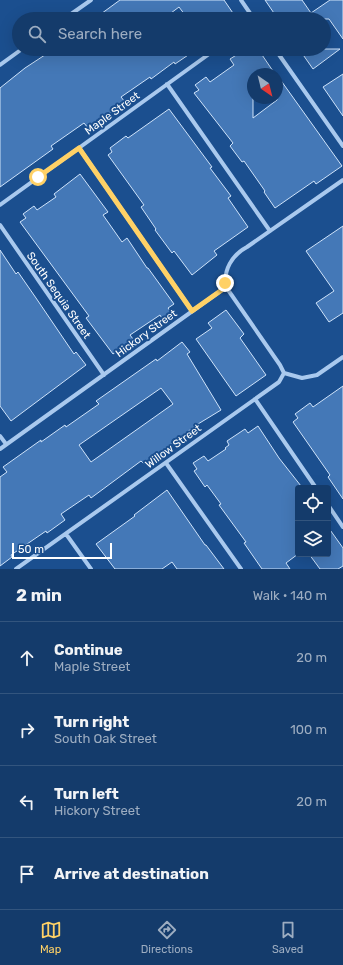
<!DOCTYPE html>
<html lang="en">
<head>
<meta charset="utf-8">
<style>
  :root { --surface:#143b6b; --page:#1d4271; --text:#f1f3f6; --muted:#9dadc1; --line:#33557e; --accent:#ffd166 }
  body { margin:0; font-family:Rubik,sans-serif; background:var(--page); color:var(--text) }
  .controls { position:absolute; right:12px; bottom:12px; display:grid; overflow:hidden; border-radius:4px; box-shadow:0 4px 16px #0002 }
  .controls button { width:36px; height:36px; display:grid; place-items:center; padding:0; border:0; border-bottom:1px solid var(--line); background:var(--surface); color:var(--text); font:20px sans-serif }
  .compass { position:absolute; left:247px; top:68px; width:36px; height:36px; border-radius:50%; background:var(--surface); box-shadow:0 4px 16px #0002; rotate:145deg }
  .scale { position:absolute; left:12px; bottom:10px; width:100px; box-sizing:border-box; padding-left:4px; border:2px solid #fff; border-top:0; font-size:11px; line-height:14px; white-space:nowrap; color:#fff; -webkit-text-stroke:3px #1b4f8f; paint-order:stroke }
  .stop { position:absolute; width:12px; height:12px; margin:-9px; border:3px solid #ffd166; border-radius:50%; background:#fff }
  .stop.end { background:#ffd166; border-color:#fff; box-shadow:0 1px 4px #0008 }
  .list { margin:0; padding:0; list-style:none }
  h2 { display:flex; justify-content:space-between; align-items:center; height:52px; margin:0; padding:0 16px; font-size:17px }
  h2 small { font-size:13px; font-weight:400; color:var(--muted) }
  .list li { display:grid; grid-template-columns:26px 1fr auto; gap:12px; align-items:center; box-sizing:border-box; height:72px; padding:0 16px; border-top:1px solid var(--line) }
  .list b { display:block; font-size:15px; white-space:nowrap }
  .list p { margin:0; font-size:13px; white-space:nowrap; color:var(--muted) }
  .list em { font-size:13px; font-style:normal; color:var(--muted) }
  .icon { flex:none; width:22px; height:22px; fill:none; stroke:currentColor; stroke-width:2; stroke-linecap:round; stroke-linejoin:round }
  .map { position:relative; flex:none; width:343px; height:569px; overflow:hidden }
  .search { position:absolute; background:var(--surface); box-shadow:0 4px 16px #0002; left:12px; right:12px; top:12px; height:44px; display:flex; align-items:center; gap:10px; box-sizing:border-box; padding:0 14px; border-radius:22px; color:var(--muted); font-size:15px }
  .sheet { height:340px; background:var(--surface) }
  nav { display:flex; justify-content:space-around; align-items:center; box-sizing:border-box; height:56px; border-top:1px solid var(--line); background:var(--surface); font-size:11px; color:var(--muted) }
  nav a { display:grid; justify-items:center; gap:2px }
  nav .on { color:var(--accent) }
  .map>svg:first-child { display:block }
</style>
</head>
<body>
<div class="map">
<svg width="343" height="569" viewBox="0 0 343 569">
  <rect width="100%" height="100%" fill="#1b4f8f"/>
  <path fill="#4478b7" stroke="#cfe3fa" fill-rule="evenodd" d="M 120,0 L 224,0 L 237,19 L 188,19 L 179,7 L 163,19 L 94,19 Z
    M 265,0 L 302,0 L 311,13 L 330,0 L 343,0 L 343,39 L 329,19 L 278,19 Z
    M 54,49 L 197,49 L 175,64 L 174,62 L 151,79 L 150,77 L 121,97 L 125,102 L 88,128 L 84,123 L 51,146 L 53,149 L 0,187 L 0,88 L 25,68 Z
    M 246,49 L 258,49 L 275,74 L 253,74 L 253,118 L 277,100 L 277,75 L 342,166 L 316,184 L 314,181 L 275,208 L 264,192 L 265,191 L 244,161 L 242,162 L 230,146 L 233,143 L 194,93 L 199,90 L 195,85 L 206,77 L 210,82 L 234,65 L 230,59 Z
    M 299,49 L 340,49 L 313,69 Z
    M 343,74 L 343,116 L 323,87 Z
    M 169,109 L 212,167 L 210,168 L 231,196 L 228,198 L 248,227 L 214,251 L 217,255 L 192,275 L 174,251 L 172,253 L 155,230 L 156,229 L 141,207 L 144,205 L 108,155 L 112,152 L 110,148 L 126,136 L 128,138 Z
    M 80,174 L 108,212 L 103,215 L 122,242 L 127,238 L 147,268 L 148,268 L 174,304 L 168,308 L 172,313 L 163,320 L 160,315 L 130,335 L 133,339 L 113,354 L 86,318 L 89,316 L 20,222 L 26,218 L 23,214 L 34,206 L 37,210 L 56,197 L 54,194 Z
    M 343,226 L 343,313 L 329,322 L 316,303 L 334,291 L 306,251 Z
    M 0,250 L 16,274 L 18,272 L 36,298 L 74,354 L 76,352 L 86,365 L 11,421 L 0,406 Z
    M 226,310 L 244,334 L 240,338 L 266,375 L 236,396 L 196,339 L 212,328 L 208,323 Z
    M 182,342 L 190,352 L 187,354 L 221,410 L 198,424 L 144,464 L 141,461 L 91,498 L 89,495 L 61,514 L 65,520 L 47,533 L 46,531 L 11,555 L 12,557 L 0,566 L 0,477 L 7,472 L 3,467 L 41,440 L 41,442 L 65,425 L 66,427 L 99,404 L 96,401 L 156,359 L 157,361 ZM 161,388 L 173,404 L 91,462 L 79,445 Z
    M 343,386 L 343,499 L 328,477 L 330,475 L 293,422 L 298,418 L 295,414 L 310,403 L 313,407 Z
    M 258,426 L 279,458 L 301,486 L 298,488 L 298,554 L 286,563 L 290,569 L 262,569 L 244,543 L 246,542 L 219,505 L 221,504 L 207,485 L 205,487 L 194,471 L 197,469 L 193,463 L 204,456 L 208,461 L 226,449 L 225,448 L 229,445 L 227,441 L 245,429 L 248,433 Z
    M 167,490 L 205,545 L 206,545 L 224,569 L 177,569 L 172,562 L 162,569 L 115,569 L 96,544 L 135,516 L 134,515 Z
    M 328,527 L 343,548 L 343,566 L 338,569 L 320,569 L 309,554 L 328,554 Z"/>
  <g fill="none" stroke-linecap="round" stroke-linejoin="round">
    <path stroke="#a9c9ee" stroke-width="4" d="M 241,0 L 254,19
      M 64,19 L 91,0
      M 275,49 L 343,146
      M 0,65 L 22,49
      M 167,84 L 270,231
      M 79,148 L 192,311
      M 0,205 L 216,49
      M 0,225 L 104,375
      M 226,287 L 280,365 L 284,373
      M 284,373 L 302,378 L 317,375 L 343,357
      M 255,399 L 316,488
      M 0,436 L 6,444
      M 0,449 L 226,287 C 223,270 232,255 247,247 L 343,180
      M 166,463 L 241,569
      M 328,505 L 343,527
      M 66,534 L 91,569
      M 16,569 L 279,382 L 284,373"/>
  </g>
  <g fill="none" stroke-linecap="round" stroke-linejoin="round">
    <path stroke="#ffd166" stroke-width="5" d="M 38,177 L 79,148 L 192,311 L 226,287 L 225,283"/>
  </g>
  <g text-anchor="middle" stroke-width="4" stroke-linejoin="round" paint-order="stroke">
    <g font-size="11" fill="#fff" stroke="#1b4f8f">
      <text transform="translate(112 113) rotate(-36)" y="4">Maple Street</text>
      <text transform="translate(59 295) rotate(55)" y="4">South Sequia Street</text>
      <text transform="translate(146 333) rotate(-36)" y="4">Hickory Street</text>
      <text transform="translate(173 446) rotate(-36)" y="4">Willow Street</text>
    </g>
  </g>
</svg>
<div class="controls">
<button><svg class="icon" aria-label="locate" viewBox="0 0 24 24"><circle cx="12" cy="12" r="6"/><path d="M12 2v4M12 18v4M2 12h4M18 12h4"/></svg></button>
<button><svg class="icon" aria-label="layers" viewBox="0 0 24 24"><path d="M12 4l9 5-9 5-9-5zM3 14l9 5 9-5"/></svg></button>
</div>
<svg class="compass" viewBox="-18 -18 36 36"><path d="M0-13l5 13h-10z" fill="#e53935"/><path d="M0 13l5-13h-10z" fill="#9dadc1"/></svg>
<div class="scale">50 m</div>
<div class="stop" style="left:38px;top:177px"></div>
<div class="stop end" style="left:225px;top:283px"></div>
<div class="search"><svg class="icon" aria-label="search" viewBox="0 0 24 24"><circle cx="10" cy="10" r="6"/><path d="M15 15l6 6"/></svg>Search here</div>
</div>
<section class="sheet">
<h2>2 min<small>Walk · 140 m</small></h2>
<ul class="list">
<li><svg class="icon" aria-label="ahead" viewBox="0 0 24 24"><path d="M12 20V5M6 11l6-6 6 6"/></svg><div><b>Continue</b><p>Maple Street</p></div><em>20 m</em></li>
<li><svg class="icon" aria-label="right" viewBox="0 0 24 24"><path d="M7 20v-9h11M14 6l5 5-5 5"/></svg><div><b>Turn right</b><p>South Oak Street</p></div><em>100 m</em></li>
<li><svg class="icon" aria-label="left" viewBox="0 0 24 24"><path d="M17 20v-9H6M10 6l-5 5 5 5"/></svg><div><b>Turn left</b><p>Hickory Street</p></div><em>20 m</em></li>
<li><svg class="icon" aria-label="arrive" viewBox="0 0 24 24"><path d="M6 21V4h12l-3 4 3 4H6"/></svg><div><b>Arrive at destination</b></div></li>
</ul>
</section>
<nav>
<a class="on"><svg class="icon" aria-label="map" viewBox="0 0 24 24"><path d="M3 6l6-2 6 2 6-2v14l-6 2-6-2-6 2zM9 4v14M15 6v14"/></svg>Map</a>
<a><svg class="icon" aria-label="directions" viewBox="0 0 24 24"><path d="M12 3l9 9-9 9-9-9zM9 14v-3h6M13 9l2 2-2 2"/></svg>Directions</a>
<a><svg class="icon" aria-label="saved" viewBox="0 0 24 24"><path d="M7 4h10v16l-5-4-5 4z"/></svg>Saved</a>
</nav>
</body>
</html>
